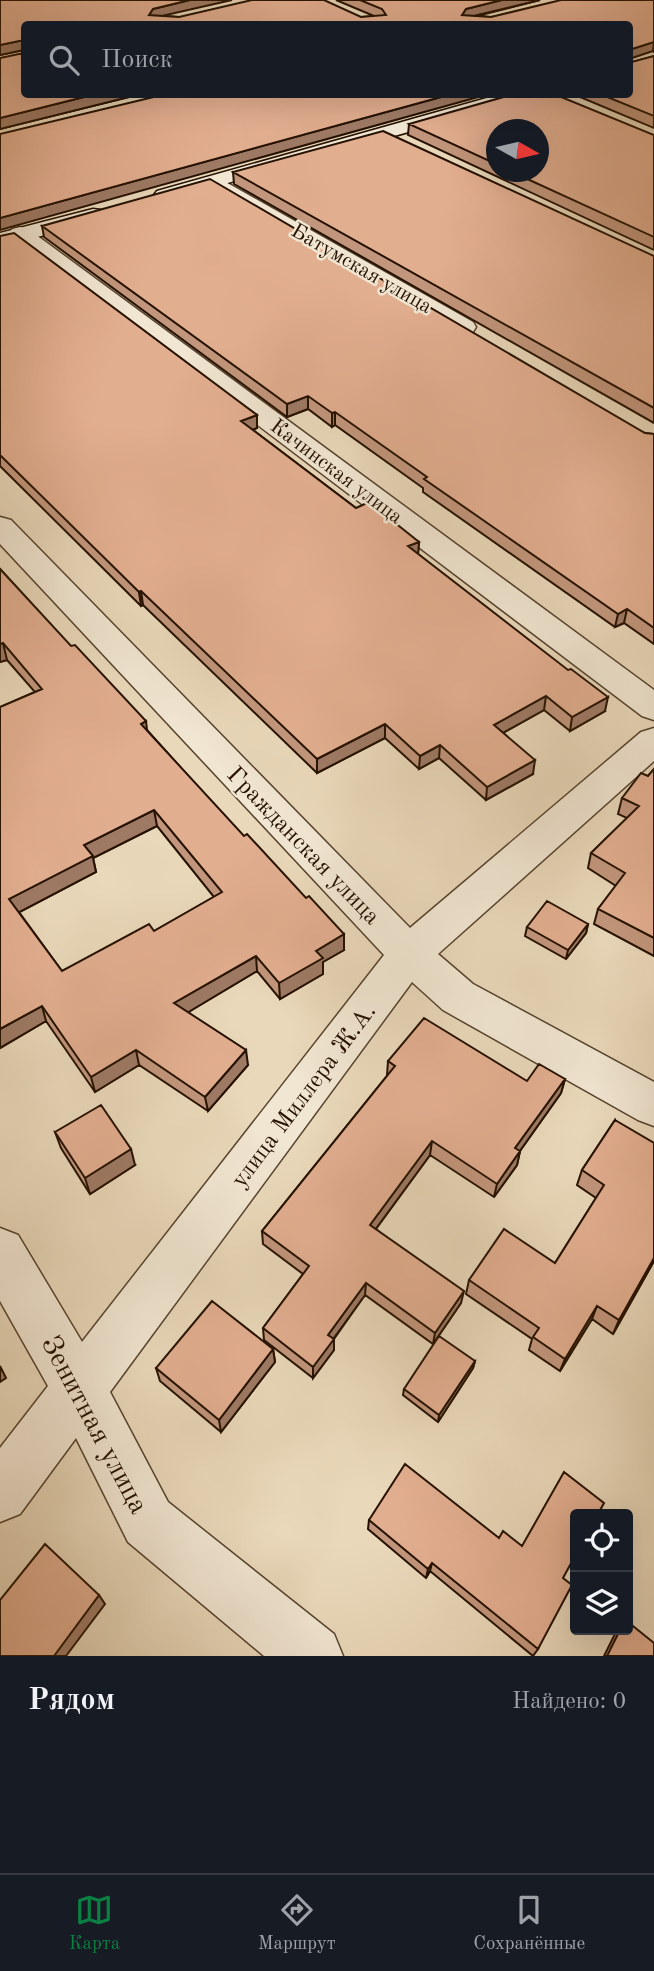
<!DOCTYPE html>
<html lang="ru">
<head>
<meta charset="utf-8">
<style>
  :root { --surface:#171b24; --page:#242831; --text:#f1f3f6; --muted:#9ea1a6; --line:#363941; --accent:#0b8043 }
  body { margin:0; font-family:"Old Standard TT",serif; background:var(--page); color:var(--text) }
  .controls { position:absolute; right:21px; bottom:21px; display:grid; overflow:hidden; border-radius:7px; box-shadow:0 7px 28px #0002 }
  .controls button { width:63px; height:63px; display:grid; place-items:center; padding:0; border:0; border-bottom:2px solid var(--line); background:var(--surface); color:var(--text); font:35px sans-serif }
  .compass { position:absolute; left:486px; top:119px; width:63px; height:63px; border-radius:50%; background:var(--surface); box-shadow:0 7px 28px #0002; rotate:98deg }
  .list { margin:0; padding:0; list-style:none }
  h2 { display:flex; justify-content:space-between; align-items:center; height:91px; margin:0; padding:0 28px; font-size:30px }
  h2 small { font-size:23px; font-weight:400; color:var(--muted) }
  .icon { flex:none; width:38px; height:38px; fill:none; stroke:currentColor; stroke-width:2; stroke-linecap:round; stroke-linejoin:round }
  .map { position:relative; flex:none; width:654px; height:1656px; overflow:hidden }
  .search { position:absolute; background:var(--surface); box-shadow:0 7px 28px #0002; left:21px; right:21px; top:21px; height:77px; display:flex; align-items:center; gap:18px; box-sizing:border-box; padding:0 24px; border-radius:7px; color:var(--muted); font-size:26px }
  .sheet { height:217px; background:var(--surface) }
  nav { display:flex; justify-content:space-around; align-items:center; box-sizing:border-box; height:98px; border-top:2px solid var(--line); background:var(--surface); font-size:19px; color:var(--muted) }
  nav a { display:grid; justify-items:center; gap:4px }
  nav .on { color:var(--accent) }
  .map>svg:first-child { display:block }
</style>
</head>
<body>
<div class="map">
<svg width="654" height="1656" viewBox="0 0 654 1656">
  <rect width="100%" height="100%" fill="#e9d8ba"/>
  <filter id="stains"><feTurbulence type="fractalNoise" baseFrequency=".00286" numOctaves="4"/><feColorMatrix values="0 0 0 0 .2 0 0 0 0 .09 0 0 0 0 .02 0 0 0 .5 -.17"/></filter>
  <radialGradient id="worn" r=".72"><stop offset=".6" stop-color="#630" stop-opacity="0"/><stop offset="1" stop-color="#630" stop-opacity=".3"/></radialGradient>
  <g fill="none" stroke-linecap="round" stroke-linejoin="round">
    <g stroke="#56432e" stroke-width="3">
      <path id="street" d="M 215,176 L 473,322 L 476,327 L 473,332 L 464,334 L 455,332 L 208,186 L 205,182 L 208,178 Z
        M 20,227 L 28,229 L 654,690 L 654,720 L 642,716 L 12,239 L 9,234 L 12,229 Z
        M 0,517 L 11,520 L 410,928 L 641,732 L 654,728 L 654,761 L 438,954 L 473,984 L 654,1082 L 654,1126 L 638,1120 L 443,1010 L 412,982 L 110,1392 L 168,1502 L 334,1634 L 343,1656 L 264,1656 L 128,1542 L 76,1438 L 20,1514 L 0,1522 L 0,1448 L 48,1386 L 0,1301 L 0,1228 L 18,1235 L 82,1342 L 384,955 L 0,544 Z"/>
    </g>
    <g stroke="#251100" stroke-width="3">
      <path id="secondary" d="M 501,94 L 532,94 L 529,98 L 171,199 L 157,199 L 154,195 L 157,191 Z
        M 93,209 L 101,210 L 104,215 L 101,220 L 0,247 L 0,233 Z"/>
    </g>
    <use href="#street" fill="#f1e6d2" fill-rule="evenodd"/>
    <use href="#secondary" fill="#f1e6d2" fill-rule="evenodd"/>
  </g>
  <path fill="#c2967c" stroke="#251100" stroke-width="2" fill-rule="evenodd" d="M 336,0 L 540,0 L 477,16 L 491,17 L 654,0 L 654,52 L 629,24 L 24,94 L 141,94 L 0,129 L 24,53 L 24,50 L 0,55 L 165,16 L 179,17 L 361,17 L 374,16 Z
    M 654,56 L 654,128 L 573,94 L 629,94 L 632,62 Z
    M 409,124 L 654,135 L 654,250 L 408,135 ZM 496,130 L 538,172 L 496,172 Z
    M 233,172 L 654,256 L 654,423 L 234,184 Z
    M 42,226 L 645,433 L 654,434 L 654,644 L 624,623 L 615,627 L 423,492 L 423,488 L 335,425 L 332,427 L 308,409 L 287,417 L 44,237 Z
    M 0,236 L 257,415 L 257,428 L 253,430 L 356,508 L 419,542 L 418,554 L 605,711 L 570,731 L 544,710 L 503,733 L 533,774 L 486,800 L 439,758 L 419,769 L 385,738 L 317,773 L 143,605 L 141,606 L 0,466 Z
    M 0,569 L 147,730 L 344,950 L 323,962 L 323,974 L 280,999 L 257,971 L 188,1012 L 248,1065 L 208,1111 L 139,1065 L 95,1092 L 46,1021 L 0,1048 L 0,707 L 35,692 L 7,660 L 0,662 ZM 157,826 L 214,897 L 154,931 L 62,971 L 19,912 L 96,872 L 93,858 Z
    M 654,769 L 654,956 L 594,924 L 598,909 L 616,886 L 588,868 L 591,853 L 627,818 L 618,814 L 622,798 L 648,776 Z
    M 588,924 L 586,933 L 566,959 L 525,936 L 527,927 Z
    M 388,1061 L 527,1081 L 565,1079 L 561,1093 L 520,1151 L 517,1165 L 494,1197 L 430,1155 L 376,1229 L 461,1303 L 433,1344 L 365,1295 L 334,1339 L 334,1350 L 313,1378 L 264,1340 L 263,1328 L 303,1274 L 263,1244 L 262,1231 L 387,1076 Z
    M 615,1120 L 654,1261 L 613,1334 L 592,1319 L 560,1371 L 529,1350 L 532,1339 L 466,1294 L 469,1280 L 555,1263 L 596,1198 L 577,1185 L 582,1170 Z
    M 55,1132 L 135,1165 L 90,1194 L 61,1148 Z
    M 273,1349 L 275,1362 L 221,1432 L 160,1381 L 156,1368 Z
    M 475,1361 L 473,1368 L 438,1422 L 403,1395 L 404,1389 Z
    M 369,1520 L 499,1538 L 563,1578 L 538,1649 L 533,1656 L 430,1571 L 426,1578 L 368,1529 Z
    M 617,1630 L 628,1630 L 654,1656 L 604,1656 Z"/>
  <path fill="#9e7a65" stroke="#251100" stroke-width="2" d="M 190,0 L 232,0 L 153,18 L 149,15 L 153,9 Z
    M 502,0 L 540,0 L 465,18 L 462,15 L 466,9 Z
    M 24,40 L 24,50 L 0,55 L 0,45 Z
    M 654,42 L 653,51 L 629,59 L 629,50 Z
    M 96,94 L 141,94 L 0,129 L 0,118 Z
    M 452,94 L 489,94 L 0,230 L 0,218 Z
    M 308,396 L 308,409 L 287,417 L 287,404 Z
    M 335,412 L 335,425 L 332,427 L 332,413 Z
    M 257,415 L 257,428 L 242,434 L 241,421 Z
    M 419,542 L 418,555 L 408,546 Z
    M 141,591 L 143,605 L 141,606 L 139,592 Z
    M 627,609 L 624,623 L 615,627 L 618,614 Z
    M 3,643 L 7,660 L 0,662 L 0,644 Z
    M 546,696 L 544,710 L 492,739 L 494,725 Z
    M 608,697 L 605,711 L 570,731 L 572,717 Z
    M 146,721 L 148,738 L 141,724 Z
    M 385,724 L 385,738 L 317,773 L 317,759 Z
    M 440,745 L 439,758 L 419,769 L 420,756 Z
    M 535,760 L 533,774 L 486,800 L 487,787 Z
    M 154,810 L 157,826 L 93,858 L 96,872 L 14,915 L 9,899 L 84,845 Z
    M 588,924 L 586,933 L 566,959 L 568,950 Z
    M 344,934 L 344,950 L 323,962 L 323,974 L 280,999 L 279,983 L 316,951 Z
    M 256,956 L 257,971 L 177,1019 L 174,1003 Z
    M 42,1006 L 46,1021 L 0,1048 L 0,1029 Z
    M 136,1050 L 139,1065 L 95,1092 L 91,1077 Z
    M 246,1050 L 248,1065 L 208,1111 L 205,1097 Z
    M 565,1079 L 561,1093 L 512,1162 L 515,1148 Z
    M 432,1141 L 430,1155 L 369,1238 L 370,1225 Z
    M 131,1149 L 135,1165 L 90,1194 L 85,1178 Z
    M 520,1151 L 517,1165 L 494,1197 L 497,1184 Z
    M 654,1258 L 654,1261 L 613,1334 L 619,1320 Z
    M 366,1283 L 365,1295 L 331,1342 L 334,1339 L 334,1350 L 313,1378 L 313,1367 L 328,1335 Z
    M 464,1291 L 461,1303 L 433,1344 L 435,1333 Z
    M 597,1306 L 592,1319 L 560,1371 L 565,1359 Z
    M 273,1349 L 275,1362 L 221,1432 L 219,1420 Z
    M 475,1361 L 473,1368 L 438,1422 L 439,1415 Z
    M 0,1366 L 6,1378 L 0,1382 Z
    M 432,1563 L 430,1571 L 426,1578 L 428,1569 Z
    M 99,1595 L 105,1604 L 66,1656 L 53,1656 Z"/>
  <path fill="#e2ae90" stroke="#251100" stroke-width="2" fill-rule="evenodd" d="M 0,0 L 190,0 L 153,9 L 149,15 L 179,17 L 252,0 L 324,0 L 361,17 L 386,15 L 382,9 L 360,0 L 502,0 L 466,9 L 462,15 L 491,17 L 561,0 L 654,0 L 654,42 L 629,50 L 629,24 L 24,24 L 24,94 L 96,94 L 0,118 L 0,58 L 24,53 L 24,40 L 0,45 Z
    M 654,56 L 654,116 L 600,94 L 629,94 L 629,60 L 632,62 Z
    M 166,94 L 452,94 L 0,218 L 0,134 Z
    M 514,94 L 554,94 L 654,135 L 654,237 L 512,172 L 538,172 L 538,130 L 496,130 L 496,164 L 409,124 Z
    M 383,131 L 654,256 L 654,408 L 233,172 Z
    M 210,179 L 645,433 L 654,434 L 654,628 L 627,609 L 618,614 L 424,479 L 427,477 L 335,412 L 332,413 L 308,396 L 287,404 L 42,226 Z
    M 14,233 L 257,415 L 241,421 L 356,508 L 369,502 L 419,542 L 408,546 L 568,670 L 571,669 L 608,697 L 572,717 L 546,696 L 494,725 L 535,760 L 487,787 L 440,745 L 420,756 L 385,724 L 317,759 L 141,591 L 139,592 L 0,455 L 0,236 Z
    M 0,569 L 71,646 L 75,645 L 146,721 L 141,724 L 244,836 L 247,834 L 306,898 L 309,896 L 344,934 L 316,951 L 323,958 L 279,983 L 256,956 L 174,1003 L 246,1050 L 205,1097 L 136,1050 L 91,1077 L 42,1006 L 0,1029 L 0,707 L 42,689 L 3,643 L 0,644 ZM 154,810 L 222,892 L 154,931 L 149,924 L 62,971 L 9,899 L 93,856 L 84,845 Z
    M 654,769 L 654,938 L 598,909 L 625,873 L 591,853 L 639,806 L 622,798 L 641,773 L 648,776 Z
    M 547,901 L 588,924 L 568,950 L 527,927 Z
    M 424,1018 L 527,1081 L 539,1064 L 565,1079 L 515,1148 L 520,1151 L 497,1184 L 432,1141 L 370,1225 L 464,1291 L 435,1333 L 366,1283 L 328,1335 L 334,1339 L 313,1367 L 263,1328 L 309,1266 L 262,1231 L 395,1066 L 388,1061 Z
    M 101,1105 L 131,1149 L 85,1178 L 55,1132 Z
    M 615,1120 L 654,1143 L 654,1258 L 619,1320 L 597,1306 L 565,1359 L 533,1337 L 539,1328 L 469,1280 L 504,1229 L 555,1263 L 604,1185 L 582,1170 Z
    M 212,1301 L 273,1349 L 219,1420 L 156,1368 Z
    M 439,1336 L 475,1361 L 439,1415 L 404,1389 Z
    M 405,1464 L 499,1538 L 503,1531 L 522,1546 L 564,1472 L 604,1503 L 598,1514 L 575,1514 L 575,1556 L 563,1578 L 572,1585 L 538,1649 L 432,1563 L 428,1569 L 369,1520 Z
    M 45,1544 L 99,1595 L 54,1656 L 0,1656 L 0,1600 Z
    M 628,1622 L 654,1643 L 654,1656 L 607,1656 L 620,1630 L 628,1630 Z"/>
  <g text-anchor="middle" stroke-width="5" stroke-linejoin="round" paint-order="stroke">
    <g font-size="21" fill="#251100" stroke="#f1e6d2">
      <text transform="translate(362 268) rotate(30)" y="7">Батумская улица</text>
      <text transform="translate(337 471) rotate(37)" y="7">Качинская улица</text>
    </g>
    <g font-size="24" fill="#251100" stroke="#f1e6d2">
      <text transform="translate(304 845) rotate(46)" y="8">Гражданская улица</text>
      <text transform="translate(303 1095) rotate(-53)" y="8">улица Миллера Ж.А.</text>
    </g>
    <g font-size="28" fill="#251100" stroke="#f1e6d2">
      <text transform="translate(96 1424) rotate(62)" y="10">Зенитная улица</text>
    </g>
  </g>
  <rect width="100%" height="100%" filter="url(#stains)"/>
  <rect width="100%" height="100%" fill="url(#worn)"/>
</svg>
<div class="controls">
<button><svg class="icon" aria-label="locate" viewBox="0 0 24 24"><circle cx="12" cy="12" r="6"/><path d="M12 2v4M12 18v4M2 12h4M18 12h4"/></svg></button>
<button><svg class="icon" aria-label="layers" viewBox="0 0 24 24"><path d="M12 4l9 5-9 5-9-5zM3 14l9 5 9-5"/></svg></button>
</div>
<svg class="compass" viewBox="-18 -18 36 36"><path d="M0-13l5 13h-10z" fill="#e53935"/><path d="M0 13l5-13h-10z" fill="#9ea1a6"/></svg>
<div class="search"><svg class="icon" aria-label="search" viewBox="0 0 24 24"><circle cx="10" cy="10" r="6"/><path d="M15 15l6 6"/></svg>Поиск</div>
</div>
<section class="sheet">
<h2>Рядом<small>Найдено: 0</small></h2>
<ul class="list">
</ul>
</section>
<nav>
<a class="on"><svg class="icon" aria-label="map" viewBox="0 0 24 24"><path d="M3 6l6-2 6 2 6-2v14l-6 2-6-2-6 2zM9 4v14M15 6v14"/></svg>Карта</a>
<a><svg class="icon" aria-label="directions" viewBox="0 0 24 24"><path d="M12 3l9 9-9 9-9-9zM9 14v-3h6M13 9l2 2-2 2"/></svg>Маршрут</a>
<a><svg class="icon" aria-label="saved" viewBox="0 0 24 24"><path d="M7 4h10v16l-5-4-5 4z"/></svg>Сохранённые</a>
</nav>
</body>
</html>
